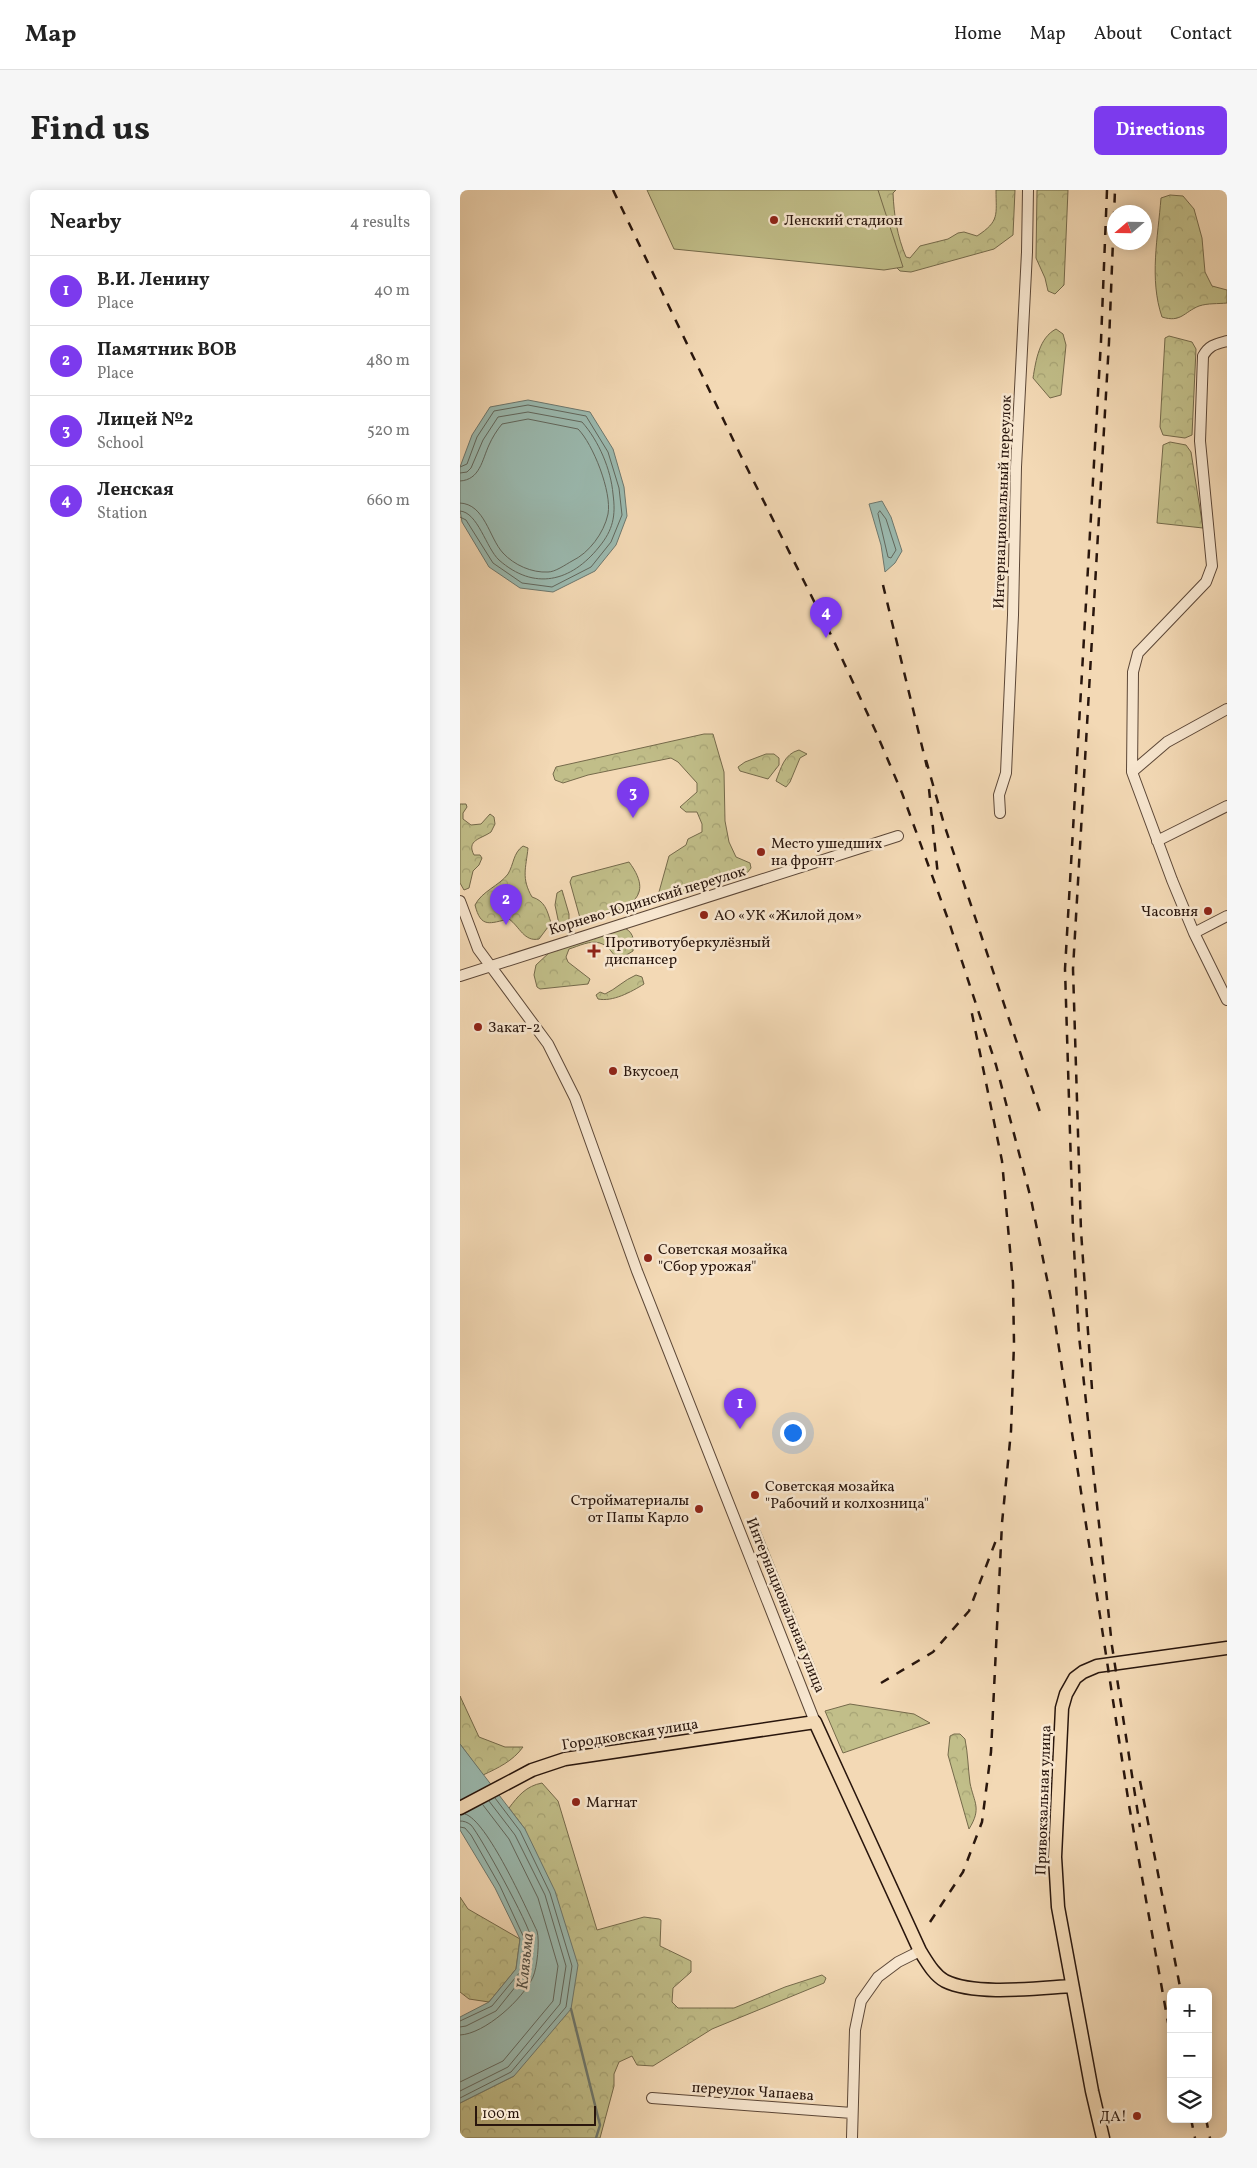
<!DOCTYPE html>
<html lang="en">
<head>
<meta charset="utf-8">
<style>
  :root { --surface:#fff; --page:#f6f6f6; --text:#222; --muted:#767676; --line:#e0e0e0; --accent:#7c3aed }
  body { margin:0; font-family:Vollkorn,serif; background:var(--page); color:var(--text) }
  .controls { position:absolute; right:15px; bottom:15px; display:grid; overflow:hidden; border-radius:8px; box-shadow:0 2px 12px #0003 }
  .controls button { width:45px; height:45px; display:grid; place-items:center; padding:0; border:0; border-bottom:1px solid var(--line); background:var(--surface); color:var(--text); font:25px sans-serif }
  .compass { position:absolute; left:647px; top:15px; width:45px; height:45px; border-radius:50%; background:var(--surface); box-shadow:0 2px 12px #0003; rotate:250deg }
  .scale { position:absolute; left:15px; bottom:12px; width:121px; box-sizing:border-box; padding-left:5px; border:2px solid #29160d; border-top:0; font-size:14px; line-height:18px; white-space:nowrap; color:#29160d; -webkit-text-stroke:4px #f7e6cf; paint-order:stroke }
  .you { position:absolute; left:332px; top:1242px; width:18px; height:18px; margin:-12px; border:4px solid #fff; border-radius:50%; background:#1a73e8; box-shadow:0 0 0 8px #1a73e833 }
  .badge { display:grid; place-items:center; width:32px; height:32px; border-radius:50%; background:var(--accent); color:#fff; font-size:16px; font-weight:700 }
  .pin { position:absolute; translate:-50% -41px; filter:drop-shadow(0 1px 2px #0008) }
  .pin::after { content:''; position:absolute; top:26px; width:18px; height:15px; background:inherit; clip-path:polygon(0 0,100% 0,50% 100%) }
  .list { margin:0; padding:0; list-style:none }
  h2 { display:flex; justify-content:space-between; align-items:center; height:65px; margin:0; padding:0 20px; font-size:21px }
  h2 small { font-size:16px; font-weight:400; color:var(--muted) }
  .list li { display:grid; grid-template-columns:32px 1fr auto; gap:15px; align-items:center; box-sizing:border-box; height:70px; padding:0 20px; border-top:1px solid var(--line) }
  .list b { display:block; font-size:19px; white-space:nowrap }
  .list p { margin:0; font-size:16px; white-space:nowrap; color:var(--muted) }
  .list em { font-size:16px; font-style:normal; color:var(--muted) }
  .icon { flex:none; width:28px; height:28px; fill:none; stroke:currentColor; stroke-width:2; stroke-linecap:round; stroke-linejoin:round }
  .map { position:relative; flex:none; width:767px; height:1948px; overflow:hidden; border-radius:8px }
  header { display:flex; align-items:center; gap:30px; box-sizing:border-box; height:70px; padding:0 25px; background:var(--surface); border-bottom:1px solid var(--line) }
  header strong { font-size:24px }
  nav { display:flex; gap:28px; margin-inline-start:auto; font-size:18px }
  .intro { display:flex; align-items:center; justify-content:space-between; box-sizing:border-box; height:120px; padding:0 30px }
  h1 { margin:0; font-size:35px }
  .button { padding:12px 22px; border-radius:8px; background:var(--accent); color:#fff; font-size:18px; font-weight:700 }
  main { display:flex; gap:30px; padding:0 30px }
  aside { flex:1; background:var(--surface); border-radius:8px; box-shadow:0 2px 12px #0003 }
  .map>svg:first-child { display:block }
</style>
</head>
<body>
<header>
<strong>Map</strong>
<nav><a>Home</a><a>Map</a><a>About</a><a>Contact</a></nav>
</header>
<div class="intro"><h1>Find us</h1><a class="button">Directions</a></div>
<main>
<aside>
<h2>Nearby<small>4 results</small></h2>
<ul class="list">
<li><span class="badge">1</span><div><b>В.И. Ленину</b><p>Place</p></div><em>40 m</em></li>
<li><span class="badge">2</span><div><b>Памятник ВОВ</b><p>Place</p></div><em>480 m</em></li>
<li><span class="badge">3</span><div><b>Лицей №2</b><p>School</p></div><em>520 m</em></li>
<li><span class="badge">4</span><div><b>Ленская</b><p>Station</p></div><em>660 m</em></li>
</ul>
</aside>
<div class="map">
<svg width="767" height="1948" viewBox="0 0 767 1948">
  <defs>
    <pattern id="forest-crowns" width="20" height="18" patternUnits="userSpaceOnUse" patternTransform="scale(1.25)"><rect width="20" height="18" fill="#c1be89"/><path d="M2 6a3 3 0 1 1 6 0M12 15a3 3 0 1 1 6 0" fill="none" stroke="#a6a375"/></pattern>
  </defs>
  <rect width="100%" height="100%" fill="#f3d9b5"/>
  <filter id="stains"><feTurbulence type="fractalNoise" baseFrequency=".004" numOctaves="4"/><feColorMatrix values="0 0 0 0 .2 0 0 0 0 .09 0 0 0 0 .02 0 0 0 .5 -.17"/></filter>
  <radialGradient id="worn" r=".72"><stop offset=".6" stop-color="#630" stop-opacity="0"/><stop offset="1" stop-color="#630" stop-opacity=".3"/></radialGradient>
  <path fill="url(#forest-crowns)" stroke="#756a4b" d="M 411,0 L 436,0 L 433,3 C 434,25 437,46 446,67 L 450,68 L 460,56 L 488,49 L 498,43 L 504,42 L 517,46 C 540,31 536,25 536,0 L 555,0 L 553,45 L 534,59 L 451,82 L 440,81 L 432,73 Z
    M 577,0 L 608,0 L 604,95 L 595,104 L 588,101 L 585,88 L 576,68 Z
    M 710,5 L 723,6 L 734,19 L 742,48 L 745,82 L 752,96 L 767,100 L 767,113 C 758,114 748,113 739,116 C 724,122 721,133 702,127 C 689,89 698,47 701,8 Z
    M 596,139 L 603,144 L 606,155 L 601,205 L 590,208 L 573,188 C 576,170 579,148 596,139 Z
    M 709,146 L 732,152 L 736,159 L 732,245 L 725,248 L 703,245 L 700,237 L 705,148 Z
    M 710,252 L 726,255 L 731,262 L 743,338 L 697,333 L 703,255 Z
    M 244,544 L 253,544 L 264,582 L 265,631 L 269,652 L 276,667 L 290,673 L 291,678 L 287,683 L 238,698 L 206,710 L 202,709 L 199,702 L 209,666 L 226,655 L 228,649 L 242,642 L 242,634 L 237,622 L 226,622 L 220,617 L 237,602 L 237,593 L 218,572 L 211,568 L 128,585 L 103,593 L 95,590 L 93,584 L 96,577 Z
    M 339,560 L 347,564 L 340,568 L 330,592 L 326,597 L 316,591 C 321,578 324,564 339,560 Z
    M 306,564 L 314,564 L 319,568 L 319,575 L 308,589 L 280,581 L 278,577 L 285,572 Z
    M 0,614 L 6,614 L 7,617 L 3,623 L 3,629 L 11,635 L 21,634 L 30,624 L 34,627 L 35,634 L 31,642 C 21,649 6,650 14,665 L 20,665 L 22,668 L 19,675 L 13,681 L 9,698 L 4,700 L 0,693 Z
    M 63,656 L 68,658 C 66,678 61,688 72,707 C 85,711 87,720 91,733 L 79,749 C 64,752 60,737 49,729 C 30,733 21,739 15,715 C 22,701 39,696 48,684 C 54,674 53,663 63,656 Z
    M 169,672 C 199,712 160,719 130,731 L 120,728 L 110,692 L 112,687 Z
    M 102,700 L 109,724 L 109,735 L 104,739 L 100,739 L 95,715 L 97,703 Z
    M 165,738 C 175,744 174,752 173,761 C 150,776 157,759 140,753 C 130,750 119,756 109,759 L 106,767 L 108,772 L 130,789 L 128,794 L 80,799 L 77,797 L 74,785 L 76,775 L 91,761 Z
    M 176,785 L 182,787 L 184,794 C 171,802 153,812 138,809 L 136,805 L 140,802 L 145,804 C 156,799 164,790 176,785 Z
    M 300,1340 L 364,1499 L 353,1497 L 293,1345 Z
    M 0,1506 L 19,1547 L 45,1557 L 63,1557 C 53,1571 38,1578 23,1585 L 0,1554 Z
    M 390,1514 L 454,1524 L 470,1533 L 383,1563 L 365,1521 Z
    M 494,1544 L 500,1544 L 505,1549 C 508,1564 508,1578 510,1593 C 514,1613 522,1618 509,1639 L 488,1565 L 490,1546 Z
    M 82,1593 L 98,1611 L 137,1740 L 184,1727 L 199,1729 L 201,1730 L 200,1756 L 231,1771 L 231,1782 L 213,1798 L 212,1812 L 218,1818 L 274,1818 L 325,1797 L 362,1785 L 366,1788 L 364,1793 L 252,1839 L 193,1876 L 177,1875 L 172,1866 L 159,1872 L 154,1884 L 154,1896 L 140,1948 L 0,1948 L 0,1913 L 54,1886 L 65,1639 L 49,1618 C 58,1606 66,1596 82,1593 Z
    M 0,1707 L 8,1719 L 60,1749 L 56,1779 L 29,1812 L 9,1809 L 0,1802 Z"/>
  <path fill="#c1be89" stroke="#756a4b" d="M 187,0 L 418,0 L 443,77 L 424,80 L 214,59 Z"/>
  <path fill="#9bbab0" stroke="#6d786f" d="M 68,210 L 130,222 L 153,259 L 164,297 L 167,326 L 156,355 L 135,381 L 93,402 L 60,398 L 29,377 L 2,332 L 0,320 L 0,277 L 12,245 L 30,217 Z
    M 422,311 L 431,327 L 442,361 L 435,373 L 425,382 L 421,355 L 409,314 Z
    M 0,1554 L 65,1639 L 95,1701 L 118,1775 L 111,1819 L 54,1886 L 0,1913 L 0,1827 L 29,1812 L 56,1779 L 60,1749 L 35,1698 L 0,1640 Z"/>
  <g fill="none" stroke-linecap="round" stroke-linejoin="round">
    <path stroke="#62685e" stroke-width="1" d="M 0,277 L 7,274 L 17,247 L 34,221 L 68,215 L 126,226 L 148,262 L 159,298 L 162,325 L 151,352 L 131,377 L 92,397 L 62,393 L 33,373 L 6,330 L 0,327
      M 0,283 L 7,282 L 11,278 L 23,250 L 38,227 L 68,222 L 122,232 C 139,251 151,280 153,304 C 156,326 153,340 139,357 C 111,392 74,401 39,370 C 26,358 18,322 0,321
      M 0,291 C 20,290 22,270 29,255 C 32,248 37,240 42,234 L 68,229 L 118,239 C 133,254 152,302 148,324 C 144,343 129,363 112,371 C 105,375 95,382 88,382 C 72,383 54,375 43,363 C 29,348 25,314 0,313
      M 420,321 L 426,329 L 436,360 L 431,368 L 428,367 L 418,324 Z
      M 0,1631 C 4,1631 7,1632 11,1635 C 20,1645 70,1736 71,1748 C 72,1758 70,1777 64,1786 L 36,1821 L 6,1836 L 0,1837
      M 0,1637 L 5,1638 L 11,1645 L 40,1696 L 65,1750 L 60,1782 L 32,1816 L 0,1831
      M 0,1845 C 25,1844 63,1809 73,1787 C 77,1778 80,1751 77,1741 C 66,1718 27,1630 5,1624
      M 0,1892 L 43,1871 L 93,1811 L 98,1776 L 78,1708 L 49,1649 L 23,1615
      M 0,1901 L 48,1877 L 100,1814 L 106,1776 L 85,1705 L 55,1645 L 29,1611
      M 0,1908 L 51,1882 L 106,1817 L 112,1776 L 90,1703 L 60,1641 L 35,1608"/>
    <path stroke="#6d786f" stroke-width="2.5" d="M 111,1819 L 140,1935 L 136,1948"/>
    <g stroke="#5c4737" stroke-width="12">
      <path id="minor" d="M 767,151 C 756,154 749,155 743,166 L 740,251 L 752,376 L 746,392 L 678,463 L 673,482 L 672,582 L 712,690 L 734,743 L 767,810
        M 672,582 L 707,552 L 767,519
        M 540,623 L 539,605 L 546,583 L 553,425 L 556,277 L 567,62 L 568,0
        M 697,651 L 767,616
        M 0,711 L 18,759 L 88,854 L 115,908 L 177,1081 L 355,1532
        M 734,743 L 767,726
        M 0,786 L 438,646
        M 192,1908 L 392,1923
        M 392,1948 L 395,1840 L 401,1811 L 418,1787 L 438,1772 L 460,1761"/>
    </g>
    <g stroke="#29160d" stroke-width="15">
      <path id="major" d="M 0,1618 L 72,1580 L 105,1569 L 355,1532 L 460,1761 C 467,1772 474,1785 485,1791 C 515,1806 578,1798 612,1796
        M 643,1948 L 632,1901 L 598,1717 L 595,1667 L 602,1518 L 606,1504 L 615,1488 L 623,1482 L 637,1476 L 767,1458"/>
    </g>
    <use href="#minor" stroke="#f7e6cf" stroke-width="10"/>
    <use href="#major" stroke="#f3d9b5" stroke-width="12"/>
    <path stroke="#29160d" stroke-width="2.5" stroke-dasharray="9 9" stroke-linecap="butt" d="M 153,0 L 280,264 L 372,447 L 416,542 L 442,603 L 489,732 L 536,875 L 571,1009 L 593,1119 L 669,1615 L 711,1849
      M 647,0 L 641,151 L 605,779 L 613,1041 L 619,1146 L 652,1456 L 680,1637
      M 423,395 L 467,577
      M 466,570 L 484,634 L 580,922
      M 469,599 L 478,686
      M 632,1199 L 621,1041 L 613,779 L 649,152 L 655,0
      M 421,1493 L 473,1462 L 509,1421 L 538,1345
      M 680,1591 L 721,1802
      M 470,1732 L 503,1682 L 522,1632 L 531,1562 L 542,1333 L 551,1241 L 554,1153 L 553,1093 L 542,971 L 511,819
      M 731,1929 L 735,1948
      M 746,1929 L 750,1948"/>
  </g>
  <g fill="#8f2418" stroke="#f7e6cf" stroke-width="2">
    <circle cx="314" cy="30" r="5"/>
    <circle cx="301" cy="662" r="5"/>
    <circle cx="748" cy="721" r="5"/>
    <circle cx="244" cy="725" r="5"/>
    <path d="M131.5 753.5h5v5h5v5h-5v5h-5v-5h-5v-5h5z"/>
    <circle cx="18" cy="837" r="5"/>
    <circle cx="153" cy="881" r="5"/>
    <circle cx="188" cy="1068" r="5"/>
    <circle cx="295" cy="1305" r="5"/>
    <circle cx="239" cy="1319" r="5"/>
    <circle cx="116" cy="1612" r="5"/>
    <circle cx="677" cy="1926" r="5"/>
  </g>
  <g text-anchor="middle" stroke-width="5" stroke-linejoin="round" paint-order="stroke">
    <g font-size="15" fill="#29160d" stroke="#f7e6cf" text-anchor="start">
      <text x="324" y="35">Ленский стадион</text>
      <text x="311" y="658">Место ушедших<tspan x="311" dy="17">на фронт</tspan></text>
      <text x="738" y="726" text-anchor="end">Часовня</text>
      <text x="254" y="730">АО «УК «Жилой дом»</text>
      <text x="145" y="757">Противотуберкулёзный<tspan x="145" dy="17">диспансер</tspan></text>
      <text x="28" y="842">Закат-2</text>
      <text x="163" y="886">Вкусоед</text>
      <text x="198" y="1064">Советская мозайка<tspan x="198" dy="17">"Сбор урожая"</tspan></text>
      <text x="305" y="1301">Советская мозайка<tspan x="305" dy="17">"Рабочий и колхозница"</tspan></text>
      <text x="229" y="1315" text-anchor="end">Стройматериалы<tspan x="229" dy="17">от Папы Карло</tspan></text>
      <text x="126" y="1617">Магнат</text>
      <text x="667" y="1931" text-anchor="end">ДА!</text>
    </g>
    <g font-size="15" fill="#29160d" stroke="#f7e6cf">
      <text transform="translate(542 312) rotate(-88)" y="5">Интернациональный переулок</text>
      <text transform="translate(187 710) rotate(-17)" y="5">Корнево-Юдинский переулок</text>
      <text transform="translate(326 1415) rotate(68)" y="5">Интернациональная улица</text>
      <text transform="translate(170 1544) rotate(-9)" y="5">Городковская улица</text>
      <text transform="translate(583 1610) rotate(-88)" y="5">Привокзальная улица</text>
      <text transform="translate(293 1901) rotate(4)" y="5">переулок Чапаева</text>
    </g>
    <g font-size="16" font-style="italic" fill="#514f46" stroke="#f7e6cf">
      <text transform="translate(64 1771) rotate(-84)" y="6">Клязьма</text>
    </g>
  </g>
  <rect width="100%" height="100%" filter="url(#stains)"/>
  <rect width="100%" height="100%" fill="url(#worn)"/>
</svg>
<div class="controls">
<button>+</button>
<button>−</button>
<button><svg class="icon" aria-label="layers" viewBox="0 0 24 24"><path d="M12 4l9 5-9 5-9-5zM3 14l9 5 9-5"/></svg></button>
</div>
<svg class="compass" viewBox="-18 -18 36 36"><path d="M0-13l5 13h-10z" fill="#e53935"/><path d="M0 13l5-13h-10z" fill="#767676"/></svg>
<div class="scale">100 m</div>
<div class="you"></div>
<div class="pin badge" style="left:280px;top:1239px">1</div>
<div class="pin badge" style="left:46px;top:735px">2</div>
<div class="pin badge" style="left:173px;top:628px">3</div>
<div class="pin badge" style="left:366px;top:448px">4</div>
</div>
</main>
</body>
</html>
